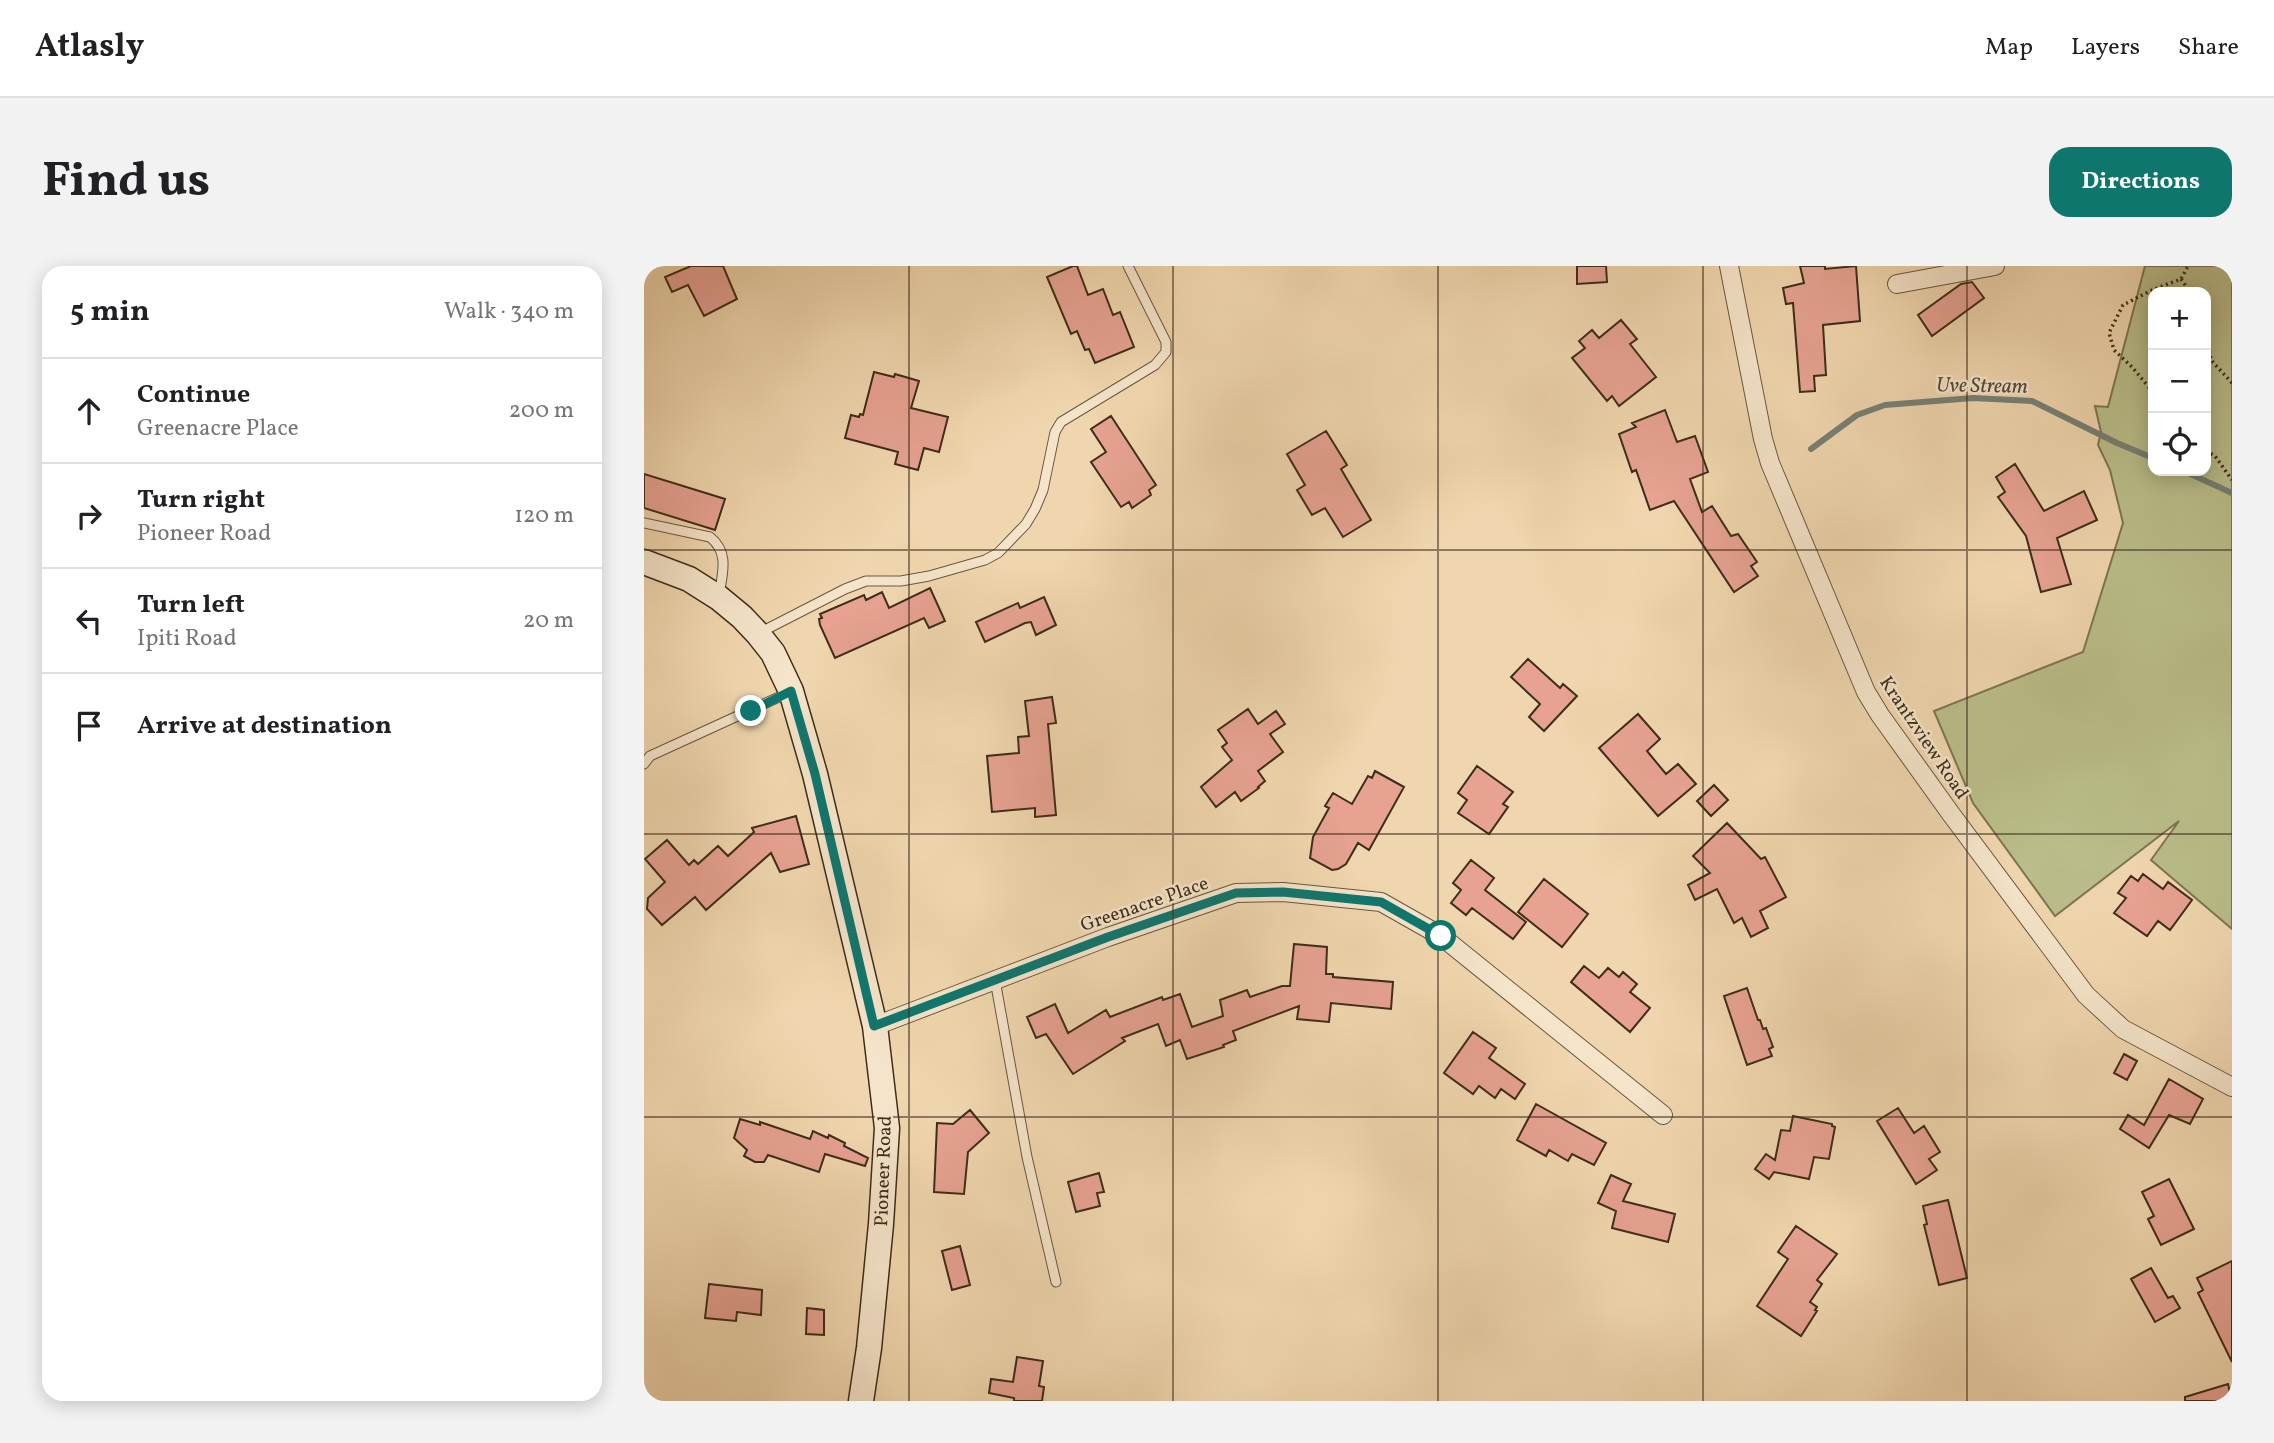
<!DOCTYPE html>
<html lang="en">
<head>
<meta charset="utf-8">
<style>
  :root { --surface:#fff; --page:#f2f2f2; --text:#202124; --muted:#757577; --line:#e0e0e0; --accent:#0f766e }
  body { margin:0; font-family:Vollkorn,serif; background:var(--page); color:var(--text) }
  .controls { position:absolute; right:21px; top:21px; display:grid; overflow:hidden; border-radius:14px; box-shadow:0 4px 18px #0003 }
  .controls button { width:63px; height:63px; display:grid; place-items:center; padding:0; border:0; border-bottom:2px solid var(--line); background:var(--surface); color:var(--text); font:35px sans-serif }
  .stop { position:absolute; width:21px; height:21px; margin:-16px; border:5px solid #0f766e; border-radius:50%; background:#fff }
  .stop.end { background:#0f766e; border-color:#fff; box-shadow:0 2px 7px #0008 }
  .list { margin:0; padding:0; list-style:none }
  h2 { display:flex; justify-content:space-between; align-items:center; height:91px; margin:0; padding:0 28px; font-size:30px }
  h2 small { font-size:23px; font-weight:400; color:var(--muted) }
  .list li { display:grid; grid-template-columns:46px 1fr auto; gap:21px; align-items:center; box-sizing:border-box; height:105px; padding:0 28px; border-top:2px solid var(--line) }
  .list b { display:block; font-size:26px; white-space:nowrap }
  .list p { margin:0; font-size:23px; white-space:nowrap; color:var(--muted) }
  .list em { font-size:23px; font-style:normal; color:var(--muted) }
  .icon { flex:none; width:38px; height:38px; fill:none; stroke:currentColor; stroke-width:2; stroke-linecap:round; stroke-linejoin:round }
  .map { position:relative; flex:none; width:1588px; height:1135px; overflow:hidden; border-radius:21px }
  header { display:flex; align-items:center; gap:42px; box-sizing:border-box; height:98px; padding:0 35px; background:var(--surface); border-bottom:2px solid var(--line) }
  header strong { font-size:33px }
  nav { display:flex; gap:38px; margin-inline-start:auto; font-size:24px }
  .intro { display:flex; align-items:center; justify-content:space-between; box-sizing:border-box; height:168px; padding:0 42px }
  h1 { margin:0; font-size:49px }
  .button { padding:18px 32px; border-radius:21px; background:var(--accent); color:#fff; font-size:24px; font-weight:700 }
  main { display:flex; gap:42px; padding:0 42px }
  aside { flex:1; background:var(--surface); border-radius:21px; box-shadow:0 4px 18px #0003 }
  .map>svg:first-child { display:block }
</style>
</head>
<body>
<header>
<strong>Atlasly</strong>
<nav><a>Map</a><a>Layers</a><a>Share</a></nav>
</header>
<div class="intro"><h1>Find us</h1><a class="button">Directions</a></div>
<main>
<aside>
<h2>5 min<small>Walk · 340 m</small></h2>
<ul class="list">
<li><svg class="icon" aria-label="ahead" viewBox="0 0 24 24"><path d="M12 20V5M6 11l6-6 6 6"/></svg><div><b>Continue</b><p>Greenacre Place</p></div><em>200 m</em></li>
<li><svg class="icon" aria-label="right" viewBox="0 0 24 24"><path d="M7 20v-9h11M14 6l5 5-5 5"/></svg><div><b>Turn right</b><p>Pioneer Road</p></div><em>120 m</em></li>
<li><svg class="icon" aria-label="left" viewBox="0 0 24 24"><path d="M17 20v-9H6M10 6l-5 5 5 5"/></svg><div><b>Turn left</b><p>Ipiti Road</p></div><em>20 m</em></li>
<li><svg class="icon" aria-label="arrive" viewBox="0 0 24 24"><path d="M6 21V4h12l-3 4 3 4H6"/></svg><div><b>Arrive at destination</b></div></li>
</ul>
</aside>
<div class="map">
<svg width="1588" height="1135" viewBox="0 0 1588 1135">
  <rect width="100%" height="100%" fill="#f0d6ae"/>
  <filter id="stains"><feTurbulence type="fractalNoise" baseFrequency=".00286" numOctaves="4"/><feColorMatrix values="0 0 0 0 .2 0 0 0 0 .09 0 0 0 0 .02 0 0 0 .5 -.17"/></filter>
  <radialGradient id="worn" r=".72"><stop offset=".6" stop-color="#630" stop-opacity="0"/><stop offset="1" stop-color="#630" stop-opacity=".3"/></radialGradient>
  <path fill="#babe8a" stroke="#7c7652" stroke-width="2" fill-rule="evenodd" d="M 1501,0 L 1588,0 L 1588,663 L 1507,594 L 1535,555 L 1411,650 L 1329,537 L 1290,445 L 1439,386 L 1479,257 L 1466,204 L 1454,179 L 1457,166 L 1451,140 L 1464,141 ZM 1509,26 L 1562,26 L 1562,205 L 1509,205 Z"/>
  <g fill="none" stroke-linecap="round" stroke-linejoin="round">
    <path stroke="#778075" stroke-width="6" d="M 1167,183 L 1213,149 L 1241,139 L 1329,132 L 1388,135 L 1473,177 L 1509,192
      M 1540,205 L 1588,227"/>
  </g>
  <path fill="#e7a292" stroke="#3d2d19" stroke-width="2" d="M 47,0 L 79,0 L 93,33 L 60,50 L 44,19 L 28,26 L 21,11 Z
    M 429,0 L 433,0 L 444,29 L 459,23 L 469,49 L 476,46 L 490,81 L 451,97 L 445,83 L 441,84 L 433,65 L 427,68 L 403,11 Z
    M 933,0 L 962,0 L 963,16 L 933,18 Z
    M 1156,0 L 1181,0 L 1181,3 L 1212,0 L 1216,55 L 1179,59 L 1182,109 L 1170,110 L 1171,125 L 1156,126 L 1149,37 L 1142,38 L 1139,22 L 1160,17 Z
    M 1328,16 L 1340,32 L 1288,70 L 1274,49 L 1317,18 Z
    M 977,54 L 993,73 L 986,78 L 1012,111 L 975,140 L 968,130 L 963,135 L 928,92 L 941,82 L 935,75 L 948,64 L 955,72 Z
    M 230,106 L 250,111 L 251,108 L 275,115 L 267,142 L 304,151 L 295,186 L 280,182 L 274,204 L 251,198 L 254,186 L 201,172 L 207,149 L 215,151 L 216,148 L 219,149 Z
    M 1021,144 L 1033,176 L 1051,170 L 1064,206 L 1046,213 L 1058,246 L 1068,240 L 1087,270 L 1094,268 L 1113,296 L 1107,300 L 1114,310 L 1090,326 L 1030,235 L 1006,244 L 992,204 L 988,206 L 975,168 L 992,161 L 988,157 Z
    M 467,150 L 512,219 L 505,224 L 507,229 L 488,242 L 485,236 L 477,241 L 447,196 L 462,186 L 447,163 Z
    M 682,165 L 703,199 L 697,203 L 727,254 L 699,271 L 681,242 L 668,249 L 653,224 L 661,219 L 643,188 Z
    M 1371,198 L 1400,245 L 1440,225 L 1453,254 L 1413,272 L 1427,318 L 1397,326 L 1382,270 L 1354,231 L 1361,226 L 1352,211 Z
    M 0,208 L 81,233 L 71,264 L 0,242 Z
    M 286,322 L 301,355 L 285,362 L 280,352 L 191,392 L 176,359 L 175,353 L 178,352 L 176,348 L 220,329 L 222,334 L 238,326 L 245,342 Z
    M 400,331 L 412,359 L 392,369 L 387,356 L 381,357 L 341,376 L 332,356 L 374,337 L 376,342 Z
    M 884,393 L 916,422 L 919,418 L 933,430 L 900,465 L 885,451 L 896,438 L 867,411 Z
    M 408,431 L 412,457 L 404,458 L 412,549 L 391,551 L 391,542 L 348,546 L 343,490 L 375,487 L 374,471 L 385,470 L 381,435 Z
    M 604,443 L 614,458 L 632,445 L 641,458 L 626,468 L 639,486 L 614,505 L 621,515 L 614,521 L 615,522 L 597,535 L 591,526 L 572,541 L 557,521 L 588,494 L 578,481 L 583,477 L 574,464 Z
    M 994,448 L 1016,473 L 1003,485 L 1022,508 L 1034,498 L 1052,518 L 1014,550 L 955,482 Z
    M 833,500 L 869,526 L 859,538 L 864,541 L 845,568 L 814,547 L 823,534 L 814,527 Z
    M 731,505 L 760,521 L 725,584 L 714,577 L 702,598 L 694,603 L 688,604 L 666,592 L 669,571 L 685,542 L 681,540 L 689,527 L 708,538 L 724,510 L 728,512 Z
    M 1070,519 L 1084,534 L 1067,550 L 1053,535 Z
    M 152,550 L 165,598 L 136,606 L 127,587 L 62,644 L 51,631 L 18,659 L 3,643 L 4,632 L 21,616 L 1,593 L 23,574 L 45,599 L 50,594 L 54,598 L 74,580 L 84,590 L 110,566 L 108,562 Z
    M 1083,557 L 1117,593 L 1121,591 L 1142,631 L 1116,645 L 1124,662 L 1107,671 L 1098,652 L 1090,657 L 1073,623 L 1051,634 L 1044,619 L 1066,607 L 1049,590 Z
    M 827,594 L 850,612 L 841,624 L 882,656 L 869,673 L 828,642 L 822,649 L 807,637 L 817,624 L 809,617 Z
    M 1499,608 L 1519,623 L 1524,616 L 1548,634 L 1526,664 L 1514,655 L 1503,670 L 1470,647 L 1482,632 L 1474,627 L 1487,610 L 1494,615 Z
    M 900,613 L 944,648 L 918,681 L 874,646 Z
    M 650,678 L 683,681 L 682,708 L 689,708 L 689,711 L 749,716 L 747,743 L 687,737 L 685,756 L 653,753 L 655,740 L 589,765 L 592,774 L 579,779 L 580,781 L 543,793 L 536,774 L 522,780 L 514,758 L 478,772 L 481,775 L 429,808 L 402,768 L 392,772 L 383,751 L 411,738 L 424,767 L 462,744 L 466,751 L 518,731 L 519,734 L 536,728 L 548,761 L 579,750 L 576,734 L 603,724 L 606,731 L 638,720 L 646,720 Z
    M 940,700 L 955,712 L 964,702 L 975,711 L 979,706 L 993,718 L 986,726 L 1006,742 L 986,766 L 927,716 Z
    M 1103,722 L 1114,754 L 1116,754 L 1119,763 L 1122,762 L 1129,781 L 1125,783 L 1128,790 L 1103,799 L 1080,730 Z
    M 829,766 L 852,782 L 845,792 L 881,818 L 871,833 L 857,823 L 851,832 L 835,820 L 829,828 L 800,807 Z
    M 1480,788 L 1493,795 L 1483,814 L 1470,807 Z
    M 1525,813 L 1559,833 L 1546,858 L 1525,849 L 1505,882 L 1476,863 L 1484,849 L 1500,859 Z
    M 892,838 L 962,877 L 950,899 L 928,888 L 924,895 L 905,884 L 902,890 L 873,874 Z
    M 1254,842 L 1270,867 L 1280,860 L 1296,886 L 1285,893 L 1293,904 L 1272,918 L 1233,855 Z
    M 326,844 L 345,867 L 324,886 L 320,928 L 290,926 L 293,857 L 309,858 Z
    M 1149,850 L 1188,858 L 1188,860 L 1191,861 L 1185,893 L 1170,891 L 1165,913 L 1130,906 L 1125,913 L 1111,903 L 1122,888 L 1131,894 L 1137,864 L 1146,865 Z
    M 96,853 L 116,859 L 116,856 L 166,873 L 169,865 L 184,872 L 185,869 L 201,877 L 200,880 L 224,892 L 221,900 L 181,888 L 175,906 L 124,889 L 120,896 L 111,896 L 100,890 L 103,884 L 90,872 Z
    M 455,907 L 460,926 L 453,927 L 456,940 L 432,946 L 424,916 Z
    M 967,909 L 987,918 L 979,935 L 1031,948 L 1024,976 L 968,962 L 972,945 L 954,937 Z
    M 1525,913 L 1550,963 L 1517,979 L 1504,953 L 1510,950 L 1498,926 Z
    M 1304,934 L 1323,1012 L 1295,1019 L 1280,959 L 1283,958 L 1279,940 Z
    M 1152,960 L 1193,988 L 1173,1014 L 1178,1018 L 1166,1036 L 1173,1041 L 1171,1044 L 1173,1045 L 1157,1070 L 1113,1040 L 1144,993 L 1134,986 Z
    M 316,980 L 326,1019 L 308,1024 L 298,985 Z
    M 1588,995 L 1588,1096 L 1554,1027 L 1559,1024 L 1553,1012 Z
    M 1507,1002 L 1524,1032 L 1529,1030 L 1536,1042 L 1511,1056 L 1487,1013 Z
    M 65,1018 L 118,1024 L 117,1049 L 93,1046 L 92,1055 L 61,1052 Z
    M 163,1042 L 180,1044 L 180,1069 L 162,1068 Z
    M 373,1091 L 399,1095 L 395,1120 L 400,1121 L 398,1135 L 370,1135 L 370,1132 L 345,1127 L 347,1113 L 369,1116 Z
    M 1584,1118 L 1588,1135 L 1541,1135 L 1541,1131 Z"/>
  <g fill="none" stroke-linecap="round" stroke-linejoin="round">
    <g stroke="#6a573e" stroke-width="11">
      <path id="service" d="M 0,257 L 66,271 C 86,287 78,308 75,330
        M 115,367 L 201,323 L 222,315 L 257,315 L 285,310 L 341,294 L 354,287 L 382,258 L 391,243 L 399,224 L 411,166 L 417,156 L 511,99 L 522,86 L 522,76 L 484,0
        M 0,498 L 6,490 L 146,426
        M 351,714 L 383,891 L 412,1016"/>
    </g>
    <g stroke="#6a573e" stroke-width="20">
      <path id="minor" d="M 1085,0 L 1119,173 L 1126,197 L 1222,426 L 1236,449 L 1307,548 L 1442,729 L 1479,763 L 1588,821
        M 1253,18 L 1351,0
        M 231,760 L 464,671 L 592,627 L 639,626 L 737,636 L 797,670 L 1019,849"/>
    </g>
    <g stroke="#3d2d19" stroke-width="27">
      <path id="secondary" d="M 0,296 L 45,313 L 75,332 L 98,351 L 114,368 L 129,387 L 147,425 L 171,508 L 231,760 L 243,862 L 237,958 L 225,1082 L 217,1135"/>
    </g>
    <path stroke="#3d2d19" stroke-width="3.5" stroke-dasharray="2 3.5" stroke-linecap="butt" d="M 1537,13 L 1546,26
      M 1562,63 L 1567,94 L 1588,117
      M 1509,126 L 1488,101 L 1470,84 L 1465,67 L 1479,39 L 1508,24 L 1537,13 L 1544,0
      M 1562,185 L 1571,190 L 1588,214"/>
    <use href="#service" stroke="#f5e4ca" stroke-width="9"/>
    <use href="#minor" stroke="#f5e4ca" stroke-width="18"/>
    <use href="#secondary" stroke="#f5e4ca" stroke-width="24"/>
  </g>
  <g fill="none" stroke-linecap="round" stroke-linejoin="round">
    <path stroke="#0f766e" stroke-width="9" d="M 107,445 L 147,425 L 171,508 L 230,760 L 464,671 L 592,627 L 639,626 L 737,636 L 797,670"/>
  </g>
  <path fill="none" stroke="#3d2d19" stroke-width="2" stroke-opacity="0.55" d="M 265,0 L 265,1135M 529,0 L 529,1135M 794,0 L 794,1135M 1059,0 L 1059,1135M 1323,0 L 1323,1135M 0,284 L 1588,284M 0,568 L 1588,568M 0,851 L 1588,851"/>
  <g text-anchor="middle" stroke-width="5" stroke-linejoin="round" paint-order="stroke">
    <g font-size="19" fill="#3d2d19" stroke="#f5e4ca">
      <text transform="translate(1281 471) rotate(56)" y="7">Krantzview Road</text>
      <text transform="translate(500 637) rotate(-19)" y="7">Greenacre Place</text>
      <text transform="translate(238 905) rotate(-88)" y="7">Pioneer Road</text>
    </g>
    <g font-size="21" font-style="italic" fill="#504938" stroke="#f5e4ca">
      <text transform="translate(1338 119) rotate(1)" y="7">Uve Stream</text>
    </g>
  </g>
  <rect width="100%" height="100%" filter="url(#stains)"/>
  <rect width="100%" height="100%" fill="url(#worn)"/>
</svg>
<div class="controls">
<button>+</button>
<button>−</button>
<button><svg class="icon" aria-label="locate" viewBox="0 0 24 24"><circle cx="12" cy="12" r="6"/><path d="M12 2v4M12 18v4M2 12h4M18 12h4"/></svg></button>
</div>
<div class="stop" style="left:797px;top:670px"></div>
<div class="stop end" style="left:107px;top:445px"></div>
</div>
</main>
</body>
</html>
